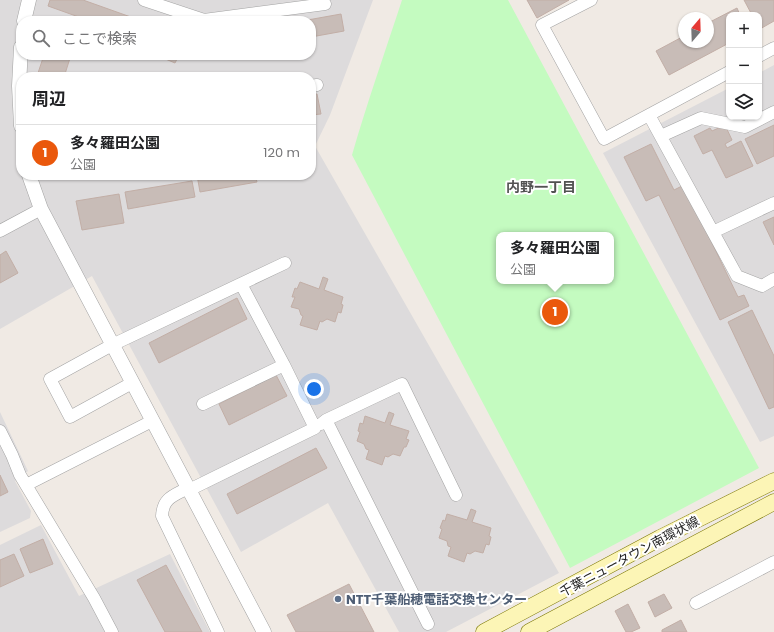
<!DOCTYPE html>
<html lang="ja">
<head>
<meta charset="utf-8">
<style>
  :root { --surface:#fff; --page:#f6f6f6; --text:#202124; --muted:#757577; --line:#e0e0e0; --accent:#ea580c }
  body { margin:0; font-family:Poppins,"Noto Sans JP",sans-serif; background:var(--page); color:var(--text) }
  .controls { position:absolute; right:12px; top:12px; display:grid; overflow:hidden; border-radius:8px; box-shadow:0 1px 3px #0004 }
  .controls button { width:36px; height:36px; display:grid; place-items:center; padding:0; border:0; border-bottom:1px solid var(--line); background:var(--surface); color:var(--text); font:20px sans-serif }
  .compass { position:absolute; left:678px; top:12px; width:36px; height:36px; border-radius:50%; background:var(--surface); box-shadow:0 1px 3px #0004; rotate:19deg }
  .you { position:absolute; left:314px; top:389px; width:14px; height:14px; margin:-10px; border:3px solid #fff; border-radius:50%; background:#1a73e8; box-shadow:0 0 0 6px #1a73e833 }
  .badge { display:grid; place-items:center; width:26px; height:26px; border-radius:50%; background:var(--accent); color:#fff; font-size:13px; font-weight:700 }
  .pin { position:absolute; translate:-50% -50%; border:2px solid #fff; box-shadow:0 1px 4px #0006 }
  .popup { position:absolute; left:496px; top:232px; width:118px; height:52px; box-sizing:border-box; display:grid; place-content:center; border-radius:8px; background:var(--surface); filter:drop-shadow(0 1px 3px #0005); font-size:13px; white-space:nowrap; color:var(--muted) }
  .popup b { font-size:15px; color:var(--text) }
  .popup::after { content:''; position:absolute; left:50%; top:100%; margin-left:-8px; border:8px solid transparent; border-top-color:var(--surface) }
  .list { margin:0; padding:0; list-style:none }
  h2 { display:flex; justify-content:space-between; align-items:center; height:52px; margin:0; padding:0 16px; font-size:17px }
  h2 small { font-size:13px; font-weight:400; color:var(--muted) }
  .list li { display:grid; grid-template-columns:26px 1fr auto; gap:12px; align-items:center; box-sizing:border-box; height:56px; padding:0 16px; border-top:1px solid var(--line) }
  .list b { display:block; font-size:15px; white-space:nowrap }
  .list p { margin:0; font-size:13px; white-space:nowrap; color:var(--muted) }
  .list em { font-size:13px; font-style:normal; color:var(--muted) }
  .icon { flex:none; width:22px; height:22px; fill:none; stroke:currentColor; stroke-width:2; stroke-linecap:round; stroke-linejoin:round }
  .map { position:relative; flex:none; width:774px; height:632px; overflow:hidden }
  .search { position:absolute; background:var(--surface); box-shadow:0 1px 3px #0004; left:16px; top:16px; width:300px; height:44px; display:flex; align-items:center; gap:10px; box-sizing:border-box; padding:0 14px; border-radius:16px; color:var(--muted); font-size:15px }
  .panel { position:absolute; background:var(--surface); box-shadow:0 1px 3px #0004; left:16px; top:72px; width:300px; height:108px; border-radius:16px }
  .map>svg:first-child { display:block }
</style>
</head>
<body>
<div class="map">
<svg width="774" height="632" viewBox="0 0 774 632">
  <rect width="100%" height="100%" fill="#f0eae4"/>
  <path fill="#dddbdc" fill-rule="evenodd" d="M 0,0 L 373,0 L 330,115 L 315,146 L 559,573 L 446,632 L 399,632 L 328,503 L 241,552 L 92,276 L 0,329 ZM 21,21 L 311,21 L 311,55 L 21,55 ZM 21,77 L 311,77 L 311,175 L 21,175 Z
    M 774,65 L 774,436 L 760,442 L 603,153 L 729,88 L 729,117 L 759,117 L 759,73 Z
    M 0,412 L 28,471 L 15,481 L 31,511 L 30,518 L 0,532 Z
    M 41,525 L 79,596 L 170,554 L 210,632 L 0,632 L 0,545 Z"/>
  <path fill="#c4fbc0" fill-rule="evenodd" d="M 402,0 L 508,0 L 759,468 L 570,568 L 352,155 C 367,103 385,52 402,0 ZM 499,235 L 611,235 L 611,281 L 499,281 Z"/>
  <path fill="#c8bcb7" stroke="#c2aea6" d="M 50,0 L 83,0 L 142,21 L 90,21 L 48,6 Z
    M 527,0 L 569,0 L 537,18 Z
    M 744,0 L 774,0 L 774,21 L 760,29 L 759,15 L 752,15 Z
    M 737,8 L 740,15 L 729,15 L 729,43 L 669,75 L 656,51 L 684,36 L 684,42 L 708,42 L 708,23 Z
    M 341,14 L 344,31 L 311,37 L 311,21 L 302,21 Z
    M 44,55 L 71,55 L 64,77 L 50,77 L 38,73 Z
    M 156,55 L 179,55 L 175,63 Z
    M 317,94 L 321,114 L 311,115 L 311,95 Z
    M 725,125 L 732,140 L 725,144 L 727,148 L 741,141 L 753,166 L 726,178 L 712,150 L 703,154 L 694,136 L 710,128 L 712,131 Z
    M 774,125 L 774,156 L 757,164 L 745,139 Z
    M 651,144 L 674,190 L 684,185 L 738,297 L 744,295 L 749,306 L 720,320 L 659,195 L 646,201 L 624,157 Z
    M 197,175 L 255,175 L 257,182 L 200,192 Z
    M 192,181 L 195,197 L 128,209 L 125,192 Z
    M 119,194 L 124,223 L 82,230 L 76,201 Z
    M 774,217 L 774,245 L 763,222 Z
    M 6,251 L 18,273 L 0,283 L 0,255 Z
    M 323,277 L 328,279 L 324,290 L 343,297 L 341,304 L 343,305 L 341,313 L 338,312 L 335,322 L 327,319 L 322,322 L 320,321 L 317,330 L 300,325 L 303,316 L 301,315 L 299,309 L 291,307 L 295,297 L 292,297 L 295,288 L 297,289 L 300,282 L 319,289 Z
    M 237,298 L 247,319 L 159,363 L 149,343 Z
    M 752,310 L 774,356 L 774,407 L 769,409 L 728,322 Z
    M 276,375 L 287,396 L 229,425 L 219,404 Z
    M 389,412 L 394,414 L 390,425 L 409,431 L 406,439 L 409,440 L 406,447 L 404,447 L 400,456 L 393,454 L 388,457 L 385,456 L 382,465 L 366,459 L 369,450 L 366,449 L 364,444 L 357,441 L 360,432 L 358,431 L 360,423 L 363,424 L 365,416 L 385,423 Z
    M 316,448 L 327,468 L 237,514 L 227,494 Z
    M 0,475 L 8,492 L 0,496 Z
    M 471,509 L 476,511 L 472,522 L 491,528 L 489,536 L 491,537 L 489,545 L 486,544 L 483,553 L 475,551 L 470,554 L 467,553 L 464,562 L 448,556 L 451,547 L 448,546 L 447,541 L 439,538 L 442,529 L 440,528 L 443,520 L 445,521 L 447,514 L 467,520 Z
    M 43,539 L 53,564 L 30,573 L 20,549 Z
    M 14,554 L 24,576 L 0,587 L 0,560 Z
    M 166,565 L 202,632 L 165,632 L 137,580 Z
    M 349,584 L 374,632 L 296,632 L 287,615 Z
    M 664,594 L 672,608 L 655,617 L 648,602 Z
    M 628,604 L 640,628 L 631,632 L 626,632 L 615,611 Z
    M 681,620 L 687,632 L 662,632 L 662,630 Z"/>
  <g fill="none" stroke-linecap="round" stroke-linejoin="round">
    <g stroke="#a3a3a3" stroke-width="13">
      <path id="minor" d="M 144,0 L 204,20 L 325,4
        M 591,0 L 542,25 L 604,139 L 729,72
        M 759,56 L 774,48
        M 311,86 L 317,85
        M 649,115 L 737,276 L 762,286 L 774,279
        M 661,136 L 701,118 L 745,127 L 774,112
        M 0,231 L 41,209
        M 713,232 L 774,203
        M 132,383 L 70,417 L 50,379 L 112,345 L 285,263
        M 203,404 L 284,365
        M 326,420 L 428,624
        M 321,424 L 326,420 L 402,384 L 456,495
        M 0,431 L 12,455 L 20,475 L 94,598 L 112,632
        M 26,485 L 152,421
        M 188,488 C 173,496 163,498 162,516 L 218,632
        M 189,490 L 315,428 L 284,365 L 241,284
        M 696,603 L 774,562"/>
    </g>
    <g stroke="#a3a3a3" stroke-width="15">
      <path id="tertiary" d="M 24,21 L 29,0
        M 21,47 L 19,86 L 21,126
        M 29,175 L 41,209 L 264,632"/>
    </g>
    <g stroke="#7a7501" stroke-width="17">
      <path id="secondary" d="M 484,632 L 660,538 L 774,481
        M 529,632 L 774,502"/>
    </g>
    <use href="#minor" stroke="#fff" stroke-width="12"/>
    <use href="#tertiary" stroke="#fff" stroke-width="14"/>
    <use href="#secondary" stroke="#fcf5b6" stroke-width="16"/>
  </g>
  <circle fill="#5c6f8a" stroke="#fff" stroke-width="1.5" cx="338" cy="599" r="4"/>
  <g text-anchor="middle" stroke-width="4" stroke-linejoin="round" paint-order="stroke">
    <g font-size="13" fill="#1f1f1f" stroke="#fff">
      <text transform="translate(629 556) rotate(-28)" y="5">千葉ニュータウン南環状線</text>
    </g>
    <g font-size="13" font-weight="bold" fill="#4e5e75" stroke="#fff" text-anchor="start">
      <text x="346" y="604">NTT千葉船穂電話交換センター</text>
    </g>
    <g font-size="14" font-weight="bold" fill="#525252" stroke="#fff">
      <text x="541" y="192">内野一丁目</text>
    </g>
  </g>
</svg>
<div class="controls">
<button>+</button>
<button>−</button>
<button><svg class="icon" aria-label="layers" viewBox="0 0 24 24"><path d="M12 4l9 5-9 5-9-5zM3 14l9 5 9-5"/></svg></button>
</div>
<svg class="compass" viewBox="-18 -18 36 36"><path d="M0-13l5 13h-10z" fill="#e53935"/><path d="M0 13l5-13h-10z" fill="#757577"/></svg>
<div class="you"></div>
<div class="pin badge" style="left:555px;top:312px">1</div>
<div class="popup"><b>多々羅田公園</b>公園</div>
<div class="search"><svg class="icon" aria-label="search" viewBox="0 0 24 24"><circle cx="10" cy="10" r="6"/><path d="M15 15l6 6"/></svg>ここで検索</div>
<section class="panel">
<h2>周辺<small></small></h2>
<ul class="list">
<li><span class="badge">1</span><div><b>多々羅田公園</b><p>公園</p></div><em>120 m</em></li>
</ul>
</section>
</div>
</body>
</html>
